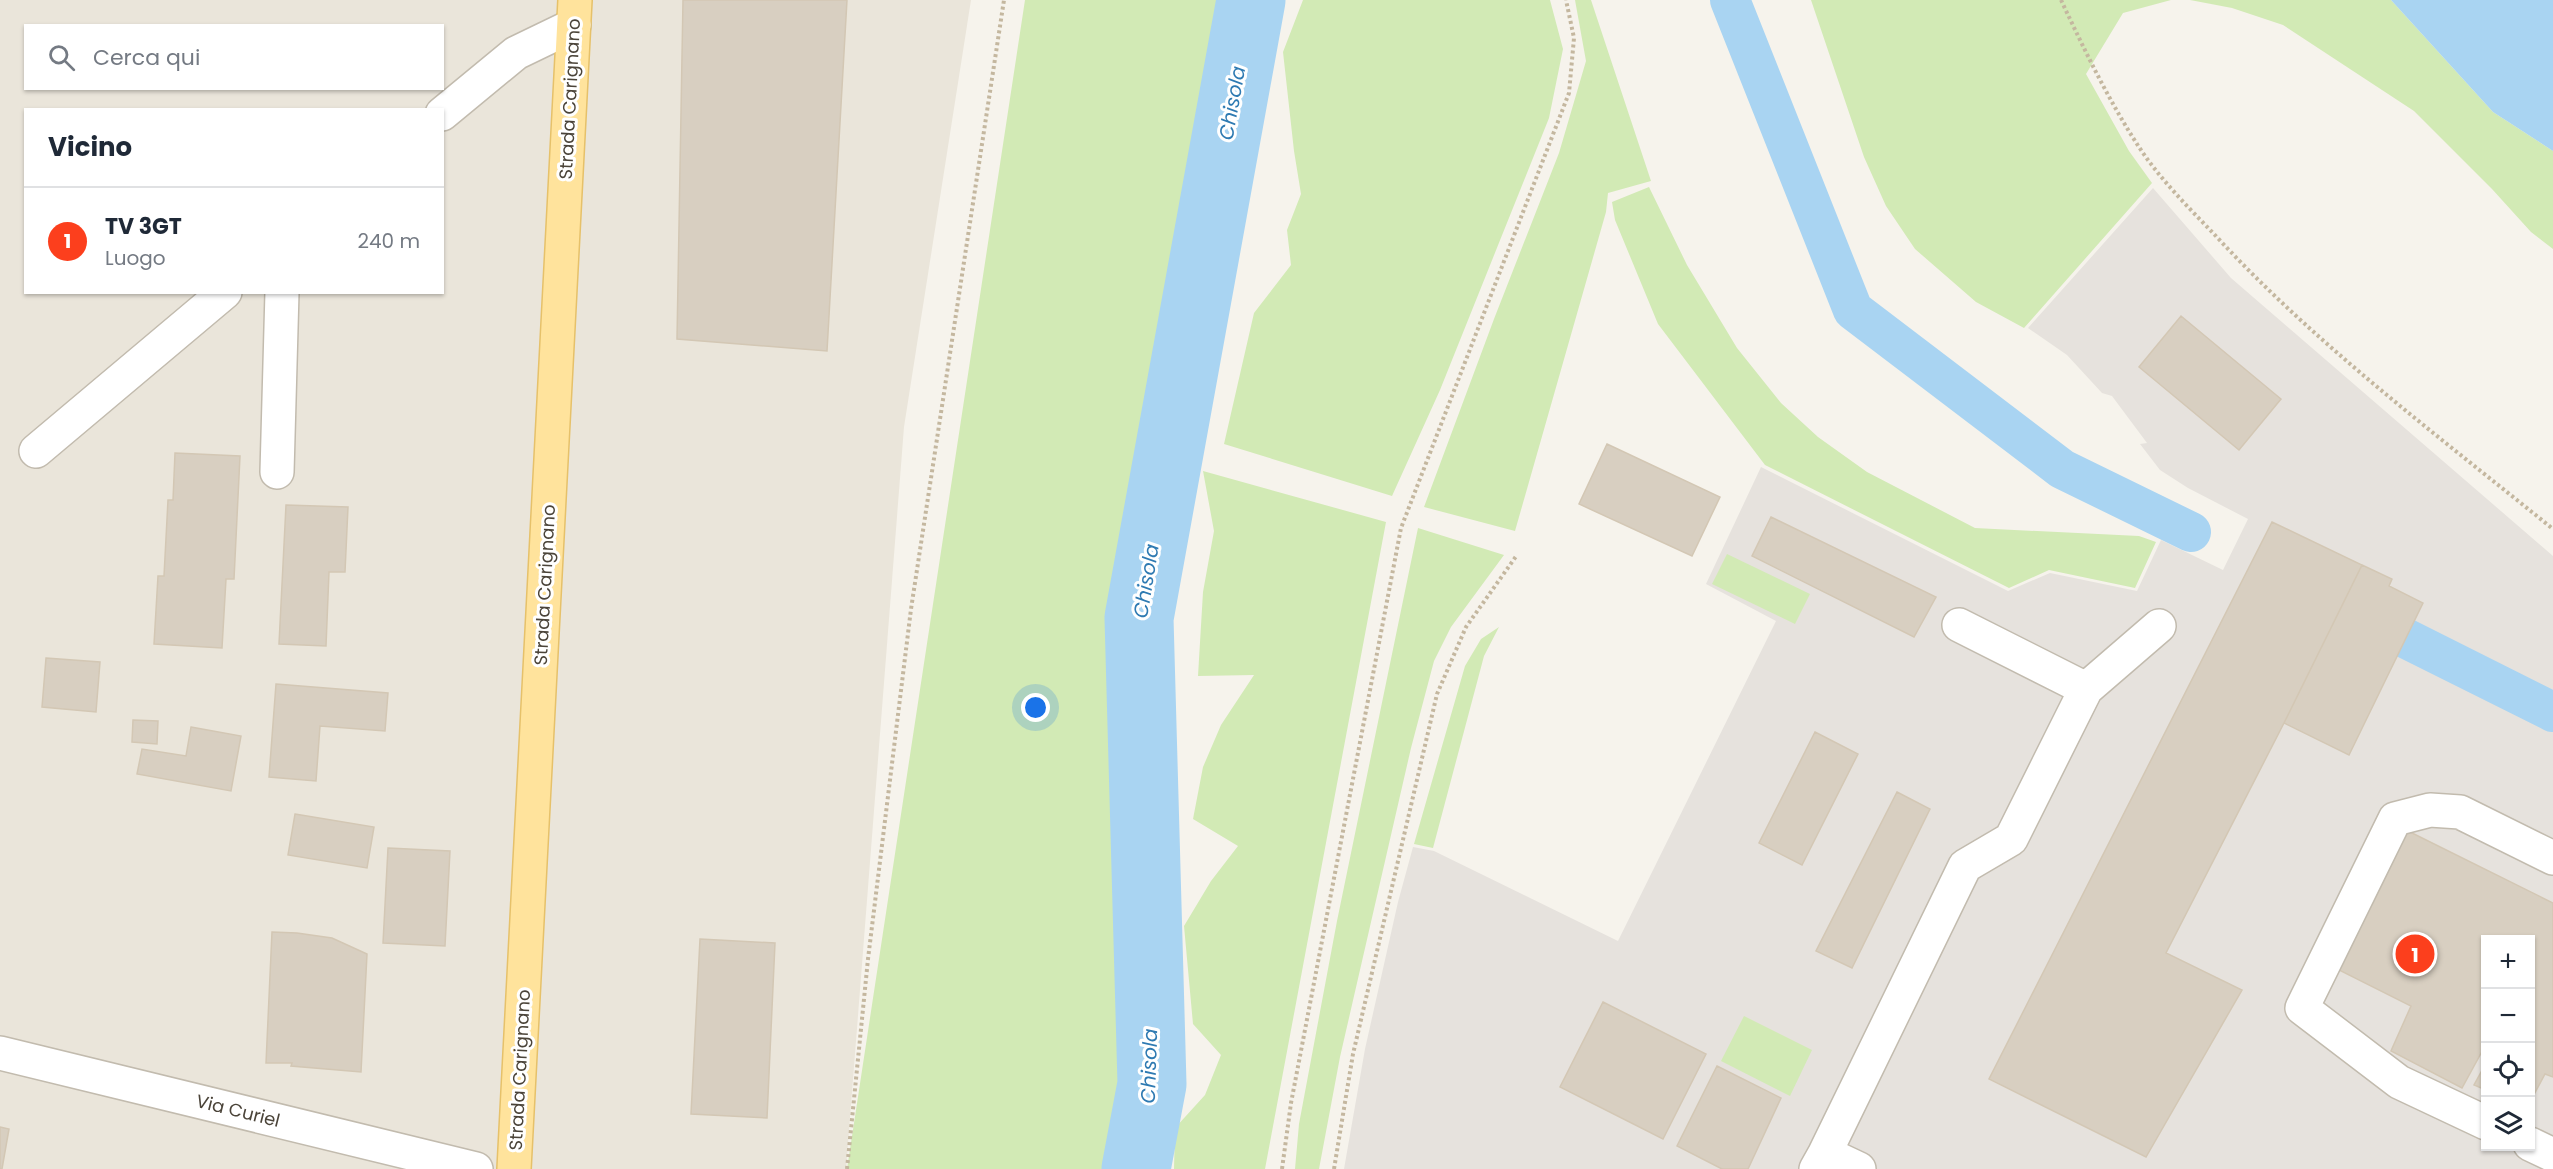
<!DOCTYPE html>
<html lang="it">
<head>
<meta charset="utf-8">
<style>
  :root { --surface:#fff; --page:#f6f6f7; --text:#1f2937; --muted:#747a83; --line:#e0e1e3; --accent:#fc3f1d }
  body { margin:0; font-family:Poppins,sans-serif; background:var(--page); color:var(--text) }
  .controls { position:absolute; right:18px; bottom:18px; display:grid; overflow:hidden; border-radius:0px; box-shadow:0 2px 4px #0004 }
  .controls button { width:54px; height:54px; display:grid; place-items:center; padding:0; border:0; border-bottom:2px solid var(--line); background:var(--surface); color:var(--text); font:30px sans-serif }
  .you { position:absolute; left:1036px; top:708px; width:21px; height:21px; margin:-15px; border:4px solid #fff; border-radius:50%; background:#1a73e8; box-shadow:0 0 0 9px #1a73e833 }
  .badge { display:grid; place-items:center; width:39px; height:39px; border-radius:50%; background:var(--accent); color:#fff; font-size:20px; font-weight:700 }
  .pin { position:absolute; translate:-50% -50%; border:3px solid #fff; box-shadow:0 2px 6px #0006 }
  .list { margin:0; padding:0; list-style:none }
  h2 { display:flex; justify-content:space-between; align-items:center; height:78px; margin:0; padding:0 24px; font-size:26px }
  h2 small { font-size:20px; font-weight:400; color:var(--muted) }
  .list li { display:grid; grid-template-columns:39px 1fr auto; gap:18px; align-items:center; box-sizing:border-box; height:108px; padding:0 24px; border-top:2px solid var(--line) }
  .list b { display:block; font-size:22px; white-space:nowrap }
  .list p { margin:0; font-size:20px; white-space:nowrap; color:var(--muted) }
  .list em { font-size:20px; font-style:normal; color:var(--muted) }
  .icon { flex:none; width:33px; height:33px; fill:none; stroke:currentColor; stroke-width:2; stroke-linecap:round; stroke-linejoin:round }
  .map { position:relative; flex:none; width:2553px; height:1169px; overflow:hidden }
  .search { position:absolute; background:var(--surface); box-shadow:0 2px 4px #0004; left:24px; top:24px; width:420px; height:66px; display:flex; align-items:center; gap:15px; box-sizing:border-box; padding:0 21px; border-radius:0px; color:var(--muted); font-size:22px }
  .panel { position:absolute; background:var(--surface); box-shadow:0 2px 4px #0004; left:24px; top:108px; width:420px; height:186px; border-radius:0px }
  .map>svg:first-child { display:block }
</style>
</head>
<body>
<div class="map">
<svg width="2553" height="1169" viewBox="0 0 2553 1169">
  <rect width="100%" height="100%" fill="#f6f3ec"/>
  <path fill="#eae5da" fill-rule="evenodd" d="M 0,0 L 971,0 L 904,427 L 846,1169 L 0,1169 ZM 26,26 L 442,26 L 442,88 L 26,88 ZM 26,110 L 442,110 L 442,292 L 26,292 Z"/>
  <path fill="#e6e2dd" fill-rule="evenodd" d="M 2153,188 L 2231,278 L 2553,556 L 2553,1169 L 1344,1169 L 1365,1049 L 1398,902 L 1413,847 L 1434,851 L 1618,941 L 1776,621 L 1706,584 L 1761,467 L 2008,591 L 2050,573 L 2137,591 L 2161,540 L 2223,570 L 2248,519 L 2188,488 L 2160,470 L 2140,444 L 2147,443 L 2112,396 L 2102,393 L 2067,355 L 2028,328 ZM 2486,940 L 2530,940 L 2530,1146 L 2486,1146 Z"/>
  <path fill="#d2eab5" d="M 1025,0 L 1251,0 L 1139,618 L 1152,1084 L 1136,1169 L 847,1169 Z
    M 1303,0 L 1550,0 L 1563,49 L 1549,118 L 1440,390 L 1392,496 L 1224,444 L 1254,313 L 1291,265 L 1287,230 L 1301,194 L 1294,151 L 1283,52 Z
    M 1575,0 L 1591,0 L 1651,181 L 1608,193 L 1606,212 L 1515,531 L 1424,507 L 1494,319 L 1559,153 L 1586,61 Z
    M 1811,0 L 2171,0 L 2123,13 L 2086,74 L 2129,151 L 2152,183 L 2024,328 L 1976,302 L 1915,249 L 1886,206 L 1864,157 Z
    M 2190,0 L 2391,0 L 2493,112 L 2553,151 L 2553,249 L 2531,232 L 2492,189 L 2414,111 L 2283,25 L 2232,8 Z
    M 1649,187 L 1687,265 L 1737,348 L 1781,403 L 1818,437 L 1867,472 L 1975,528 L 2139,536 L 2156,542 L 2135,588 L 2049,570 L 2009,588 L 1765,465 L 1658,324 L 1615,220 L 1612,202 Z
    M 1203,471 L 1386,522 L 1265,1169 L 1174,1169 L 1175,1128 L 1205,1095 L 1221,1055 L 1193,1024 L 1184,926 L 1211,881 L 1238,846 L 1193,819 L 1203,767 L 1221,725 L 1254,675 L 1198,676 L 1203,592 L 1214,531 Z
    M 1418,528 L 1504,555 L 1451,627 L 1434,661 L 1411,748 L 1340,1057 L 1319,1169 L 1295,1169 L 1299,1124 L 1337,921 Z
    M 1727,554 L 1810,594 L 1795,624 L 1712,584 Z
    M 1499,627 L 1484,656 L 1433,848 L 1414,844 L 1465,666 L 1481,639 Z
    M 1744,1016 L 1812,1050 L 1790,1096 L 1721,1061 Z"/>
  <path fill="#a9d4f2" d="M 2391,0 L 2553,0 L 2553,151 L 2493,112 Z"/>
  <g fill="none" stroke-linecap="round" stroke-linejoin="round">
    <path stroke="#a9d4f2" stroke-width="40" d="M 1730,0 L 1853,310 L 2062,469 L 2191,532
      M 2407,639 L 2553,712"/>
    <path stroke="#a9d4f2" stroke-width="69" d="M 1136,1169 L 1152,1084 L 1139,618 L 1251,0"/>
  </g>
  <path fill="#d8cfc1" stroke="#d3c7b4" stroke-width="1.5" d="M 683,0 L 847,0 L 827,351 L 677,339 Z
    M 2181,316 L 2281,399 L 2239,450 L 2139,367 Z
    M 1607,444 L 1720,497 L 1692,556 L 1579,504 Z
    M 175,453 L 240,456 L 234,579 L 226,579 L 222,648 L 154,644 L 158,576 L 164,576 L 168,500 L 173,500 Z
    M 286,505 L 348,507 L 345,572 L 329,572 L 326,646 L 279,644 Z
    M 1771,517 L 1936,597 L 1914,637 L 1752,556 Z
    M 2272,522 L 2362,565 L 2284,723 L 2166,953 L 2242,990 L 2146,1157 L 1989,1079 Z
    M 2362,565 L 2392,579 L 2389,586 L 2423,603 L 2349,755 L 2284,723 Z
    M 46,658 L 100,662 L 96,712 L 42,707 Z
    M 276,684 L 388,693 L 385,731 L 320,726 L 316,781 L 269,777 Z
    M 133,720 L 158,721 L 157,744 L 132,742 Z
    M 191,727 L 241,736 L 231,791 L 137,774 L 142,749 L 186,756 Z
    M 1815,732 L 1858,754 L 1802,865 L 1759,843 Z
    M 1897,792 L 1930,809 L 1852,968 L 1816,951 Z
    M 295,814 L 374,827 L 367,868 L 288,855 Z
    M 2406,830 L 2553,903 L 2553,1077 L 2545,1074 L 2530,1102 L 2530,940 L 2486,940 L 2486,1044 L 2462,1088 L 2391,1051 L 2411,1006 L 2337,969 Z
    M 388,848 L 450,851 L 445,946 L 383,943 Z
    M 272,932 L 297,933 L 332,938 L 367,954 L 361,1072 L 291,1066 L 292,1063 L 266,1063 Z
    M 700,939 L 775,943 L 767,1118 L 691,1114 Z
    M 1603,1002 L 1706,1054 L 1663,1139 L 1560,1087 Z
    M 2486,1063 L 2486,1090 L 2474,1085 Z
    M 1717,1066 L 1781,1098 L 1748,1169 L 1722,1169 L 1677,1146 Z
    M 0,1127 L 9,1129 L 2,1169 L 0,1169 Z"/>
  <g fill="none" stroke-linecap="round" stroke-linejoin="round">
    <g stroke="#c2bbae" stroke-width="36">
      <path id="minor" d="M 442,114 L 516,53 L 574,25
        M 36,451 L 225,292
        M 277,472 L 282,292
        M 2086,689 L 2159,626
        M 0,1053 L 476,1169
        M 2486,1123 L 2399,1082 L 2302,1008 L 2395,819 L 2430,810 L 2460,812 L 2553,858
        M 2530,1144 L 2553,1155
        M 1825,1153 L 1965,866 L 2011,839 L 2086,689 L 1959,625
        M 1816,1169 L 1825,1153 L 1859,1169"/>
    </g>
    <g stroke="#e6c16a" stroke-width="36">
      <path id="major" d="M 514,1169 L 575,0"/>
    </g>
    <path stroke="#c4b79f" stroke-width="4" stroke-dasharray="3 3" stroke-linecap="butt" d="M 2061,0 C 2084,49 2108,99 2137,144 C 2158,177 2187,206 2214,234 C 2315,344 2437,435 2553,529
      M 847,1169 L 868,959 L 911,609 L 1004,0
      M 1282,1169 L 1291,1103 L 1401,528 L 1569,93 L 1574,38 L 1566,0
      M 1334,1169 L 1353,1054 L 1437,694 L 1466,627 L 1517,555"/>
    <use href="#minor" stroke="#fff" stroke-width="33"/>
    <use href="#major" stroke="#ffe39c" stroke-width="33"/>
  </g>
  <g text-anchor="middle" stroke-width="6" stroke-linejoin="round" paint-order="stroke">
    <g font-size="18" fill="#4b4439" stroke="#fff">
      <text transform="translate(570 99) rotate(-87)" y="6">Strada Carignano</text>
      <text transform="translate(545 585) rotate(-87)" y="6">Strada Carignano</text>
      <text transform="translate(520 1070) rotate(-87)" y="6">Strada Carignano</text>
      <text transform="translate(238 1111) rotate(14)" y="6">Via Curiel</text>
    </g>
    <g font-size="20" font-style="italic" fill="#2e7ab2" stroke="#fff">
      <text transform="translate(1232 103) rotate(-80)" y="7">Chisola</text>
      <text transform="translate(1146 581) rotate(-81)" y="7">Chisola</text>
      <text transform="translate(1149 1066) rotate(-88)" y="7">Chisola</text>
    </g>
  </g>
</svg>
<div class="controls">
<button>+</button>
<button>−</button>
<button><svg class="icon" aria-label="locate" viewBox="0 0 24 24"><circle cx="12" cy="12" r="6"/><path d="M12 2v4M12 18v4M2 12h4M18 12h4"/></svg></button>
<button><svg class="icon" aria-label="layers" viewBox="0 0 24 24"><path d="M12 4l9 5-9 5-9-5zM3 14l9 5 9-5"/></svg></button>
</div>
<div class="you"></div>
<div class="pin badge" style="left:2415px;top:954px">1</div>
<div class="search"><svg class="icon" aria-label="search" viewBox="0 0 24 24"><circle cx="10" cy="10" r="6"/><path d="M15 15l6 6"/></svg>Cerca qui</div>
<section class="panel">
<h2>Vicino<small></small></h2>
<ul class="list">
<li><span class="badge">1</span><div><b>TV 3GT</b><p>Luogo</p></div><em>240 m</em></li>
</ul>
</section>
</div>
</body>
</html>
